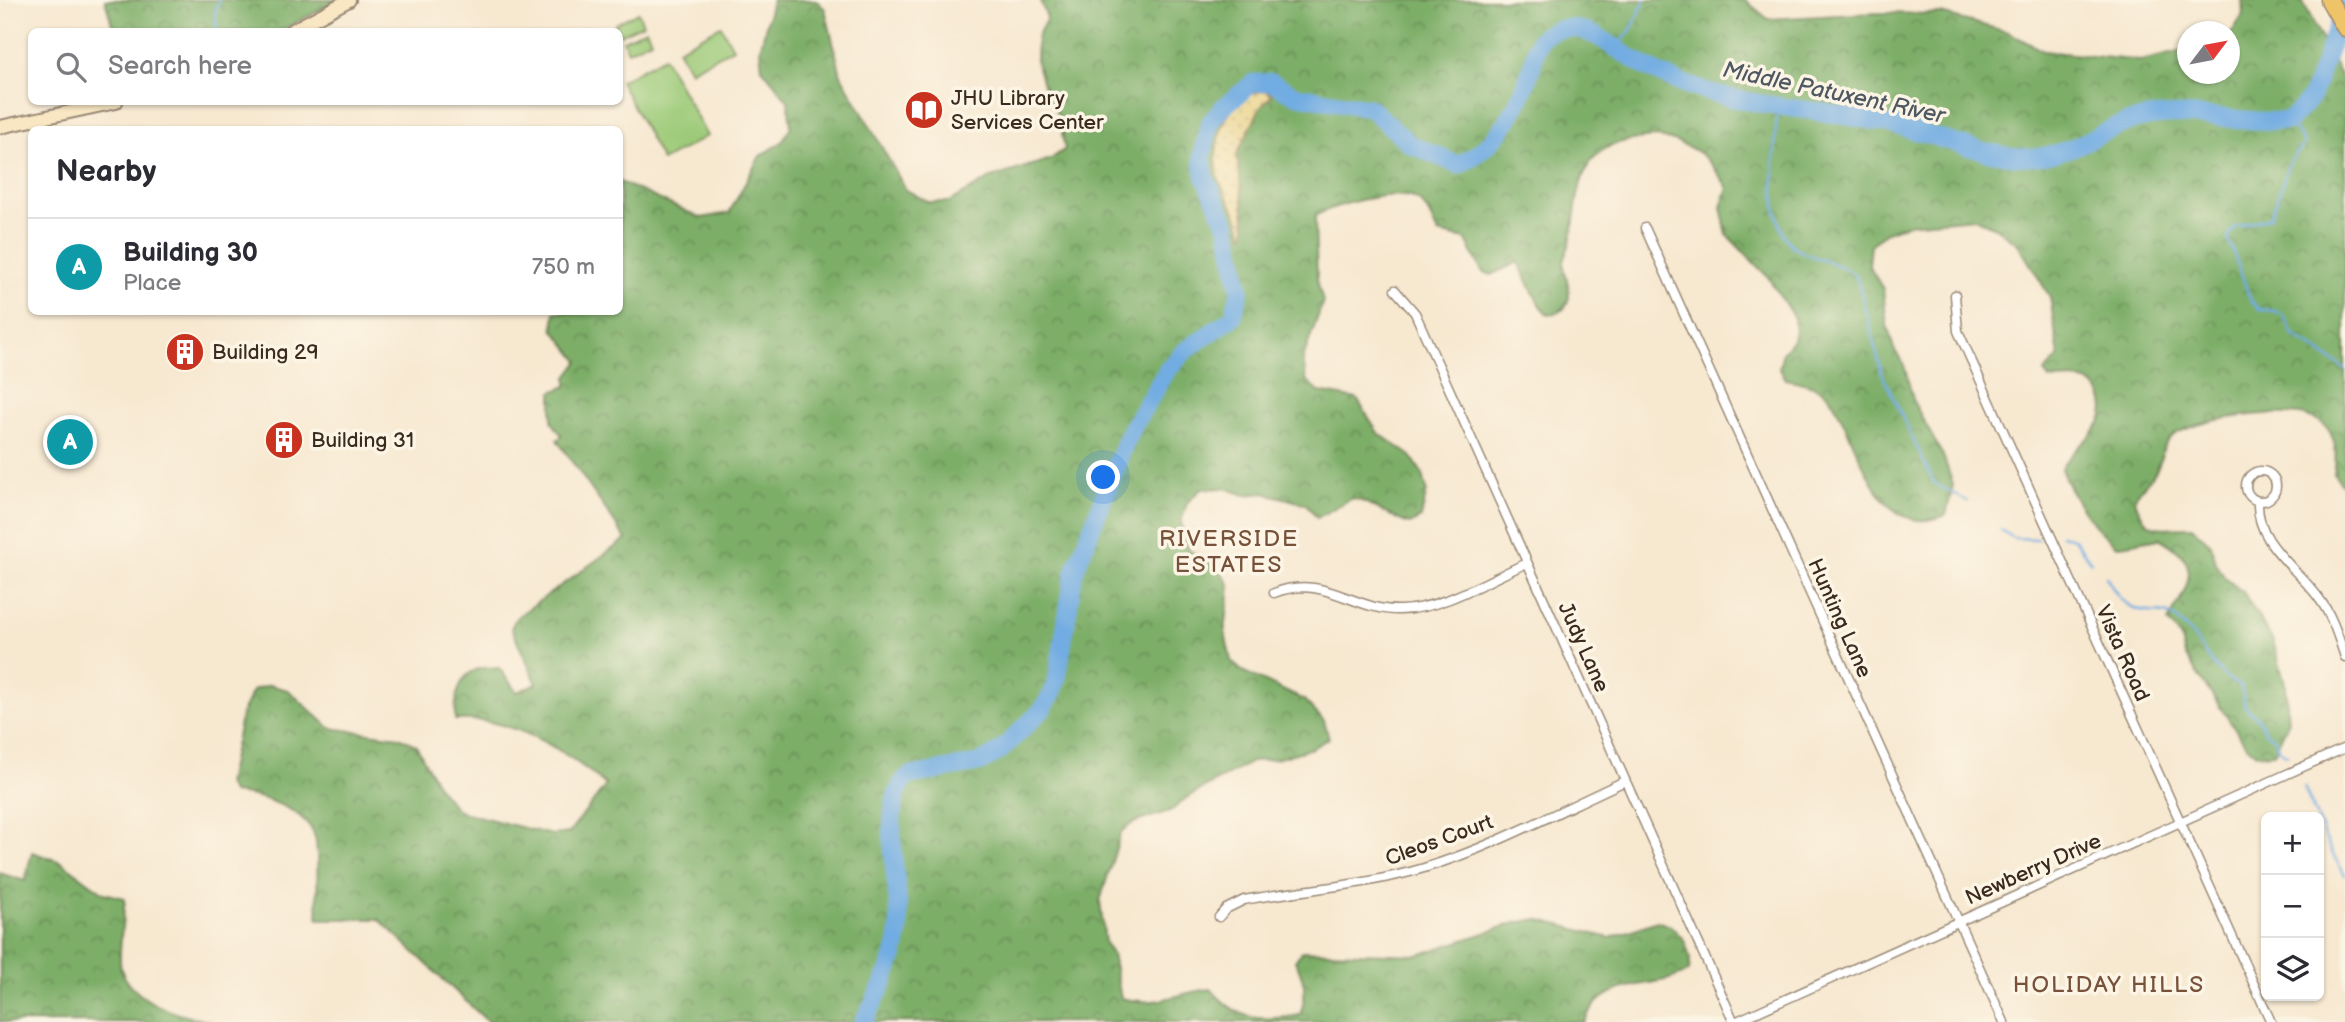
<!DOCTYPE html>
<html lang="en">
<head>
<meta charset="utf-8">
<style>
  :root { --surface:#fff; --page:#f2f2f3; --text:#2b2b33; --muted:#7c7c81; --line:#e1e1e2; --accent:#ea580c }
  body { margin:0; font-family:"Balsamiq Sans",sans-serif; background:var(--page); color:var(--text) }
  .controls { position:absolute; right:21px; bottom:21px; display:grid; overflow:hidden; border-radius:10px; box-shadow:0 2px 5px #0004 }
  .controls button { width:63px; height:63px; display:grid; place-items:center; padding:0; border:0; border-bottom:2px solid var(--line); background:var(--surface); color:var(--text); font:35px sans-serif }
  .compass { position:absolute; left:2177px; top:21px; width:63px; height:63px; border-radius:50%; background:var(--surface); box-shadow:0 2px 5px #0004; rotate:58deg }
  .you { position:absolute; left:1104px; top:478px; width:24px; height:24px; margin:-18px; border:5px solid #fff; border-radius:50%; background:#1a73e8; box-shadow:0 0 0 10px #1a73e833 }
  .badge { display:grid; place-items:center; width:46px; height:46px; border-radius:50%; background:var(--accent); color:#fff; font-size:23px; font-weight:700 }
  .pin { position:absolute; translate:-50% -50%; border:4px solid #fff; box-shadow:0 2px 7px #0006 }
  .list { margin:0; padding:0; list-style:none }
  h2 { display:flex; justify-content:space-between; align-items:center; height:91px; margin:0; padding:0 28px; font-size:30px }
  h2 small { font-size:23px; font-weight:400; color:var(--muted) }
  .list li { display:grid; grid-template-columns:46px 1fr auto; gap:21px; align-items:center; box-sizing:border-box; height:98px; padding:0 28px; border-top:2px solid var(--line) }
  .list b { display:block; font-size:26px; white-space:nowrap }
  .list p { margin:0; font-size:23px; white-space:nowrap; color:var(--muted) }
  .list em { font-size:23px; font-style:normal; color:var(--muted) }
  .icon { flex:none; width:38px; height:38px; fill:none; stroke:currentColor; stroke-width:2; stroke-linecap:round; stroke-linejoin:round }
  .map { position:relative; flex:none; width:2345px; height:1022px; overflow:hidden }
  .search { position:absolute; background:var(--surface); box-shadow:0 2px 5px #0004; left:28px; top:28px; width:595px; height:77px; display:flex; align-items:center; gap:18px; box-sizing:border-box; padding:0 24px; border-radius:10px; color:var(--muted); font-size:26px }
  .panel { position:absolute; background:var(--surface); box-shadow:0 2px 5px #0004; left:28px; top:126px; width:595px; height:189px; border-radius:10px }
  .map>svg:first-child { display:block }
</style>
</head>
<body>
<div class="map">
<svg width="2345" height="1022" viewBox="0 0 2345 1022">
  <defs>
    <pattern id="forest-crowns" width="20" height="18" patternUnits="userSpaceOnUse" patternTransform="scale(1.75)"><rect width="20" height="18" fill="#7dae68"/><path d="M2 6a3 3 0 1 1 6 0M12 15a3 3 0 1 1 6 0" fill="none" stroke="#688e55"/></pattern>
    <pattern id="sand-dots" width="8" height="8" patternUnits="userSpaceOnUse" patternTransform="scale(1.75)"><rect width="8" height="8" fill="#eeda9e"/><path d="M2 2h.1M6 6h.1" fill="none" stroke="#cdbb88" stroke-width="1.8" stroke-linecap="round"/></pattern>
  </defs>
  <rect width="100%" height="100%" fill="#fcf5e5"/>
  <filter id="ink" filterUnits="userSpaceOnUse"><feTurbulence type="fractalNoise" baseFrequency=".0143" numOctaves="2"/><feDisplacementMap in="SourceGraphic" scale="14" xChannelSelector="R" yChannelSelector="G"/><feConvolveMatrix kernelMatrix="1 2 1 2 8 2 1 2 1" color-interpolation-filters="sRGB"/></filter>
  <filter id="wash" filterUnits="userSpaceOnUse"><feTurbulence type="fractalNoise" baseFrequency=".00686" numOctaves="4" result="noise"/><feDisplacementMap in="SourceGraphic" scale="28" xChannelSelector="R" yChannelSelector="G"/><feGaussianBlur stdDeviation="1.57" result="paint"/><feColorMatrix in="noise" values="0 0 0 0 0 0 0 0 0 0 0 0 0 0 0 0 0 1.4 0 .05"/><feComposite in="paint" operator="in"/></filter>
  <g filter="url(#wash)">
    <rect width="100%" height="100%" fill="#f7e8d0"/>
    <path fill="url(#forest-crowns)" stroke="#5c6c43" stroke-width="2" d="M 105,0 L 340,0 L 278,32 L 114,31 Z
      M 772,0 L 816,0 L 825,9 L 841,75 L 906,190 L 928,202 L 949,202 L 991,178 L 1051,159 L 1065,149 L 1059,117 L 1045,92 L 1036,60 L 1037,37 L 1047,18 L 1040,0 L 1745,0 L 1768,19 L 1875,13 L 1941,14 L 2008,32 L 2043,51 L 2141,61 L 2187,50 L 2188,74 L 2230,74 L 2230,35 L 2243,15 L 2242,0 L 2302,0 L 2345,85 L 2345,488 L 2334,474 C 2337,456 2337,432 2319,421 C 2294,405 2190,418 2169,439 C 2161,447 2162,460 2157,469 C 2151,480 2141,487 2134,499 C 2149,537 2156,526 2192,527 L 2211,544 L 2216,563 L 2225,578 L 2243,592 L 2273,641 L 2286,687 L 2288,723 L 2274,753 L 2258,754 L 2247,746 L 2196,672 L 2185,655 L 2180,636 L 2168,622 C 2188,584 2206,564 2159,538 L 2117,546 C 2089,523 2075,502 2061,469 C 2073,444 2119,425 2099,392 C 2095,386 2089,381 2082,380 C 2071,378 2060,381 2049,379 L 2044,372 L 2059,357 L 2050,297 L 2018,244 L 1991,225 L 1975,218 L 1908,224 L 1884,233 L 1871,245 L 1869,266 L 1883,289 L 1887,325 L 1894,349 L 1904,365 L 1914,403 L 1944,458 L 1953,485 L 1946,515 C 1875,545 1860,439 1830,398 C 1822,386 1800,382 1786,379 L 1779,368 L 1783,352 L 1795,337 L 1794,318 L 1768,277 L 1727,235 L 1721,207 L 1728,188 C 1707,157 1701,148 1663,138 C 1653,136 1642,138 1632,140 C 1575,147 1580,195 1571,238 C 1570,246 1564,256 1564,264 C 1564,277 1572,287 1568,301 C 1566,311 1556,313 1548,315 L 1540,306 L 1518,262 L 1491,275 L 1482,271 L 1465,239 L 1438,233 C 1432,222 1428,207 1417,200 C 1397,188 1334,204 1315,216 L 1317,280 L 1323,302 L 1303,358 L 1306,380 L 1319,392 L 1357,399 L 1378,433 L 1411,456 L 1423,475 L 1427,490 L 1421,518 L 1410,524 C 1389,518 1374,503 1352,498 L 1317,518 L 1306,504 L 1265,493 L 1245,495 L 1225,488 L 1201,489 L 1187,503 L 1181,522 L 1189,550 L 1220,570 L 1230,586 L 1225,633 L 1231,661 L 1242,671 L 1304,700 L 1324,721 L 1329,738 L 1312,748 L 1276,759 L 1253,761 L 1186,798 L 1172,810 L 1133,823 L 1121,832 L 1100,901 L 1105,943 L 1112,954 L 1121,998 C 1160,1008 1175,992 1211,989 C 1238,1021 1260,1022 1300,1015 C 1307,993 1306,982 1295,961 L 1302,951 L 1418,955 L 1515,923 L 1537,919 L 1610,938 L 1657,921 L 1671,926 L 1684,940 L 1690,958 L 1689,971 C 1652,992 1605,974 1584,1022 L 488,1022 L 379,919 L 318,919 C 316,894 319,867 316,842 C 311,809 260,795 232,793 L 227,784 L 242,713 L 253,690 L 269,685 L 288,690 L 330,728 L 399,737 L 416,745 L 439,788 L 458,811 L 552,835 L 569,833 L 606,785 C 564,749 512,717 455,720 C 455,687 462,664 499,668 L 517,692 L 537,684 L 511,628 L 517,617 L 626,539 L 557,440 L 562,436 L 552,422 L 552,392 L 567,386 L 567,377 L 579,361 L 553,329 L 555,312 L 620,312 L 620,182 L 701,218 L 729,213 L 760,156 L 782,142 L 791,127 L 788,101 L 762,68 L 760,50 Z
      M 32,852 L 61,862 L 104,893 L 125,898 C 124,915 117,955 121,969 C 133,1003 180,1016 212,1022 L 0,1022 L 0,873 L 25,881 Z"/>
    <path fill="url(#sand-dots)" stroke="#94825e" stroke-width="2" d="M 1265,90 L 1272,95 L 1260,108 L 1237,154 L 1246,228 L 1243,236 C 1240,211 1222,195 1218,176 C 1211,140 1226,97 1265,90 Z"/>
    <path fill="#9cca78" stroke="#6c7a4b" stroke-width="2" d="M 638,12 L 643,24 L 620,35 L 615,24 Z
      M 721,26 L 733,48 L 690,71 L 678,49 Z
      M 646,29 L 651,40 L 628,51 L 623,40 Z
      M 664,57 L 707,136 L 662,161 L 620,81 Z"/>
    <g fill="none" stroke-linecap="round" stroke-linejoin="round">
      <path stroke="#71ace2" stroke-width="2.5" d="M 217,32 L 215,12 L 219,0
        M 1617,48 L 1632,28 L 1645,0
        M 1778,105 C 1775,140 1764,224 1794,247 C 1813,262 1841,260 1857,278 L 1882,374 L 1934,483 L 1967,501
        M 2289,121 L 2304,143 C 2301,152 2291,156 2288,165 C 2282,182 2278,200 2270,217 L 2235,227 L 2228,238 L 2251,301 L 2259,309 L 2276,311 L 2284,316 L 2293,335 L 2345,369
        M 2001,530 L 2013,538 L 2038,539
        M 2061,535 L 2074,539 L 2091,562
        M 2106,577 C 2118,598 2125,609 2150,612 C 2158,612 2166,612 2172,616 C 2200,634 2209,673 2241,686 L 2245,707 L 2260,720 L 2266,733 L 2275,738 L 2278,749 L 2287,755
        M 2304,787 L 2331,851 L 2345,875"/>
      <path stroke="#71ace2" stroke-width="18" d="M 863,1022 C 878,995 895,964 899,932 C 902,893 876,800 909,776 L 980,763 L 1000,751 L 1042,710 L 1053,692 L 1058,674 L 1074,573 L 1130,431 L 1168,369 L 1186,350 L 1233,317 L 1240,291 L 1232,247 L 1227,225 L 1205,177 L 1202,157 L 1210,123 L 1223,107 L 1253,83 L 1271,82 L 1295,95 L 1370,108 L 1410,144 L 1458,165 C 1507,142 1527,91 1539,40 C 1575,7 1613,50 1646,67 C 1673,82 1706,92 1736,99 C 1788,109 1841,113 1893,125 C 1937,135 1980,156 2026,157 C 2073,158 2098,128 2141,119 C 2190,108 2240,124 2289,121 L 2311,98 L 2345,6"/>
    </g>
  </g>
  <g filter="url(#ink)">
    <g fill="none" stroke-linecap="round" stroke-linejoin="round">
      <g stroke="#998977" stroke-width="11">
        <path id="minor" d="M 1645,228 L 2004,1022
          M 1395,290 L 1415,313 L 1734,1022
          M 1955,295 L 1958,331 L 2271,1022
          M2246 486a15 15 0 1 1 30 0a15 15 0 1 1-30 0Z
          M 2258,501 C 2256,543 2295,566 2318,597 C 2332,615 2338,636 2345,657
          M 1274,593 C 1324,573 1353,611 1400,610 C 1443,609 1488,580 1527,563
          M 1219,917 L 1226,909 L 1244,900 C 1304,889 1365,886 1424,868 C 1493,847 1559,811 1625,781
          M 1735,1022 L 2345,748"/>
      </g>
      <g stroke="#998977" stroke-width="16">
        <path id="secondary" d="M 289,32 L 349,0
          M 0,127 L 116,102"/>
      </g>
      <g stroke="#998977" stroke-width="19">
        <path id="motorway" d="M 2329,0 L 2345,28"/>
      </g>
      <use href="#minor" stroke="#fff" stroke-width="8"/>
      <use href="#secondary" stroke="#f9e7c3" stroke-width="12"/>
      <use href="#motorway" stroke="#efc469" stroke-width="16"/>
    </g>
  </g>
  <defs>
    <g id="library-disc" transform="scale(2.0125)"><circle r="9.5" fill="#c8321e" stroke="#fcf5e5"/><path d="M-6-4Q-3-5.5-.7-3.5V5Q-3 3-6 4ZM6-4Q3-5.5 .7-3.5V5Q3 3 6 4Z" fill="#fff"/></g>
    <g id="building-disc" transform="scale(2.0125)"><circle r="9.5" fill="#c8321e" stroke="#fcf5e5"/><path d="M-4-6H4V6H1V3H-1V6H-4ZM-2.5-4.3h1.7v1.8h-1.7ZM.8-4.3h1.7v1.8H.8ZM-2.5-1h1.7V.8h-1.7ZM.8-1h1.7V.8H.8Z" fill="#fff"/></g>
  </defs>
  <g fill-rule="evenodd">
    <use href="#library-disc" x="924" y="110"/>
    <use href="#building-disc" x="185" y="352"/>
    <use href="#building-disc" x="284" y="440"/>
  </g>
  <g text-anchor="middle" stroke-width="7" stroke-linejoin="round" paint-order="stroke">
    <g font-size="21" fill="#3b2a1e" stroke="#fcf5e5" text-anchor="start">
      <text x="951" y="105">JHU Library<tspan x="951" dy="24">Services Center</tspan></text>
      <text x="212" y="359">Building 29</text>
      <text x="311" y="447">Building 31</text>
    </g>
    <g font-size="21" fill="#3b2a1e" stroke="#fcf5e5">
      <text transform="translate(1840 618) rotate(66)" y="7">Hunting Lane</text>
      <text transform="translate(1584 647) rotate(66)" y="7">Judy Lane</text>
      <text transform="translate(2123 653) rotate(66)" y="7">Vista Road</text>
      <text transform="translate(1439 840) rotate(-20)" y="7">Cleos Court</text>
      <text transform="translate(2033 869) rotate(-24)" y="7">Newberry Drive</text>
    </g>
    <g font-size="23" font-style="italic" fill="#4e5863" stroke="#fcf5e5">
      <text transform="translate(1834 92) rotate(12)" y="8">Middle Patuxent River</text>
    </g>
    <g font-size="23" letter-spacing="2" fill="#77513a" stroke="#fcf5e5">
      <text x="1229" y="546">RIVERSIDE<tspan x="1229" dy="26">ESTATES</tspan></text>
      <text x="2109" y="992">HOLIDAY HILLS</text>
    </g>
  </g>
</svg>
<div class="controls">
<button>+</button>
<button>−</button>
<button><svg class="icon" aria-label="layers" viewBox="0 0 24 24"><path d="M12 4l9 5-9 5-9-5zM3 14l9 5 9-5"/></svg></button>
</div>
<svg class="compass" viewBox="-18 -18 36 36"><path d="M0-13l5 13h-10z" fill="#e53935"/><path d="M0 13l5-13h-10z" fill="#7c7c81"/></svg>
<div class="you"></div>
<div class="pin badge" style="left:70px;top:442px;background:#0f9aa8">A</div>
<div class="search"><svg class="icon" aria-label="search" viewBox="0 0 24 24"><circle cx="10" cy="10" r="6"/><path d="M15 15l6 6"/></svg>Search here</div>
<section class="panel">
<h2>Nearby<small></small></h2>
<ul class="list">
<li><span class="badge" style="background:#0f9aa8">A</span><div><b>Building 30</b><p>Place</p></div><em>750 m</em></li>
</ul>
</section>
</div>
</body>
</html>
